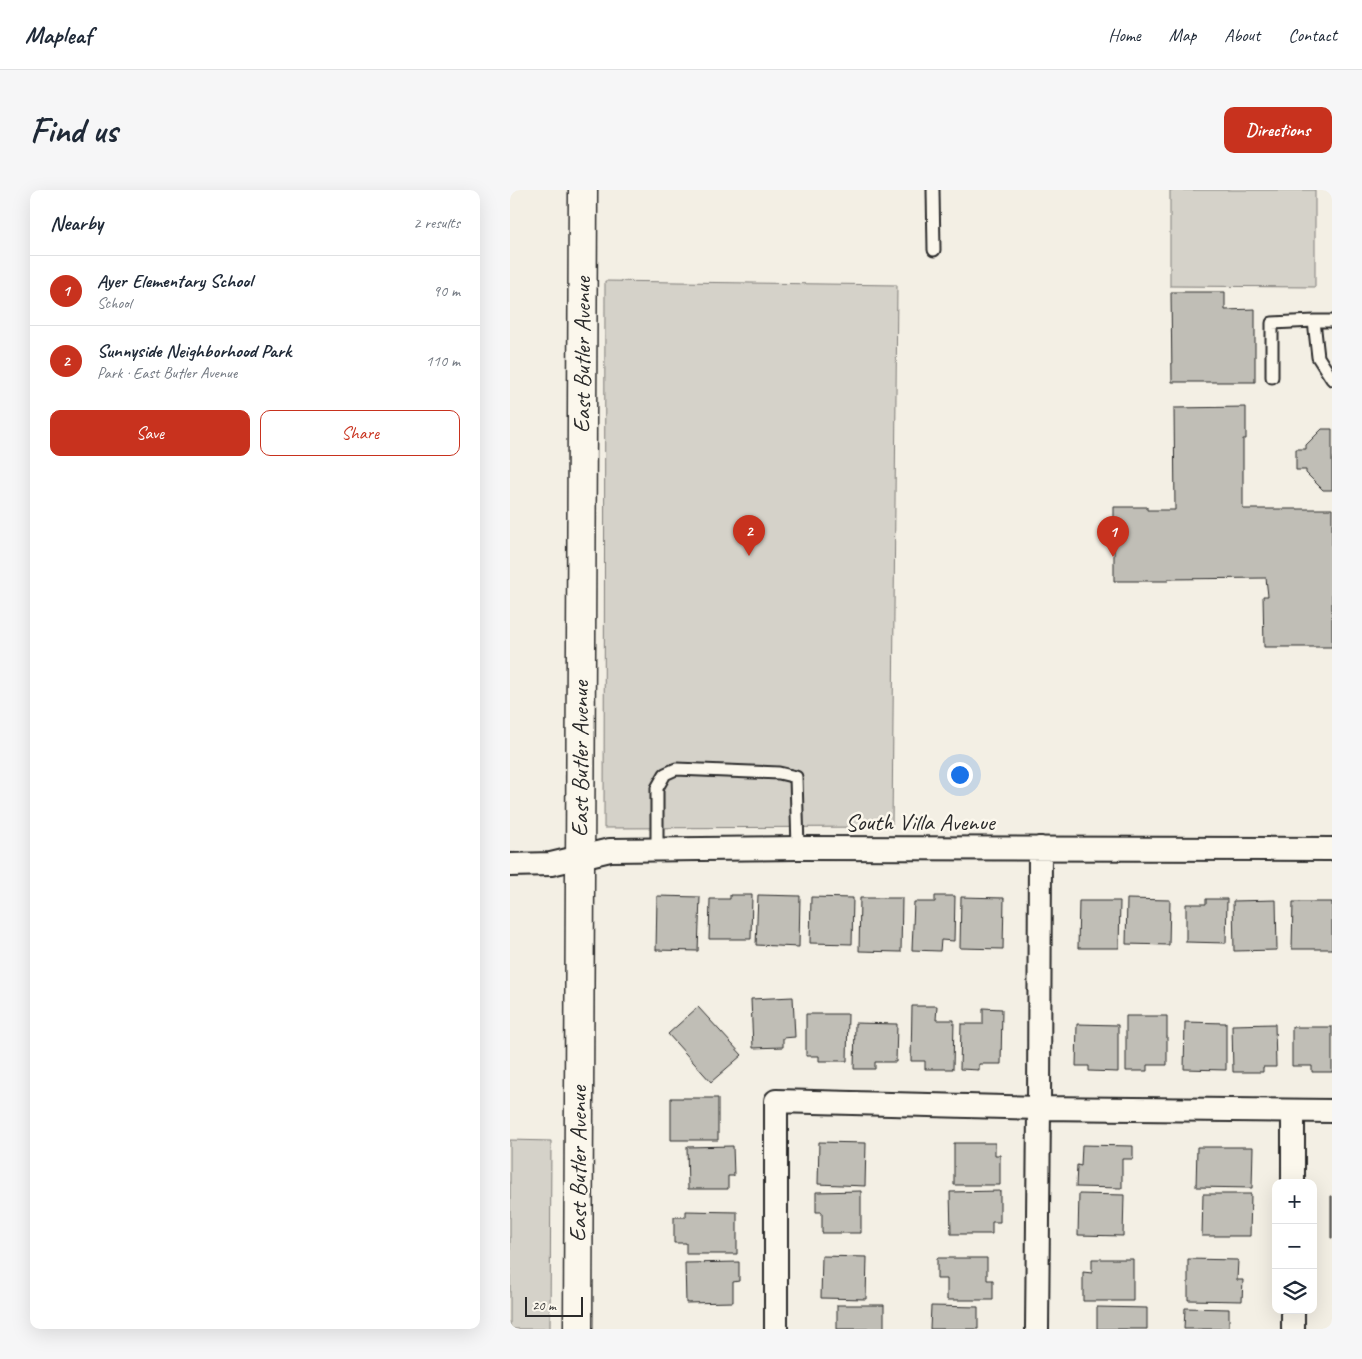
<!DOCTYPE html>
<html lang="en">
<head>
<meta charset="utf-8">
<style>
  :root { --surface:#fff; --page:#f6f6f7; --text:#1f2937; --muted:#747a83; --line:#e0e1e3; --accent:#c8321e }
  body { margin:0; font-family:Caveat,sans-serif; background:var(--page); color:var(--text) }
  .controls { position:absolute; right:15px; bottom:15px; display:grid; overflow:hidden; border-radius:10px; box-shadow:0 5px 20px #0002 }
  .controls button { width:45px; height:45px; display:grid; place-items:center; padding:0; border:0; border-bottom:1px solid var(--line); background:var(--surface); color:var(--text); font:25px sans-serif }
  .scale { position:absolute; left:15px; bottom:12px; width:58px; box-sizing:border-box; padding-left:5px; border:2px solid #2b2b2b; border-top:0; font-size:14px; line-height:18px; white-space:nowrap; color:#2b2b2b; -webkit-text-stroke:4px #fbf7ec; paint-order:stroke }
  .you { position:absolute; left:449px; top:584px; width:18px; height:18px; margin:-12px; border:4px solid #fff; border-radius:50%; background:#1a73e8; box-shadow:0 0 0 8px #1a73e833 }
  .badge { display:grid; place-items:center; width:32px; height:32px; border-radius:50%; background:var(--accent); color:#fff; font-size:16px; font-weight:700 }
  .pin { position:absolute; translate:-50% -41px; filter:drop-shadow(0 1px 2px #0008) }
  .pin::after { content:''; position:absolute; top:26px; width:18px; height:15px; background:inherit; clip-path:polygon(0 0,100% 0,50% 100%) }
  .list { margin:0; padding:0; list-style:none }
  h2 { display:flex; justify-content:space-between; align-items:center; height:65px; margin:0; padding:0 20px; font-size:21px }
  h2 small { font-size:16px; font-weight:400; color:var(--muted) }
  .list li { display:grid; grid-template-columns:32px 1fr auto; gap:15px; align-items:center; box-sizing:border-box; height:70px; padding:0 20px; border-top:1px solid var(--line) }
  .list b { display:block; font-size:19px; white-space:nowrap }
  .list p { margin:0; font-size:16px; white-space:nowrap; color:var(--muted) }
  .list em { font-size:16px; font-style:normal; color:var(--muted) }
  .actions { display:flex; gap:10px; padding:15px 20px }
  .actions a { flex:1; padding:11px 0; border:1px solid var(--accent); border-radius:10px; text-align:center; font-size:18px; color:var(--accent) }
  .actions .main { background:var(--accent); color:#fff }
  .icon { flex:none; width:28px; height:28px; fill:none; stroke:currentColor; stroke-width:2; stroke-linecap:round; stroke-linejoin:round }
  .map { position:relative; flex:none; width:822px; height:1139px; overflow:hidden; border-radius:10px }
  header { display:flex; align-items:center; gap:30px; box-sizing:border-box; height:70px; padding:0 25px; background:var(--surface); border-bottom:1px solid var(--line) }
  header strong { font-size:24px }
  nav { display:flex; gap:28px; margin-inline-start:auto; font-size:18px }
  .intro { display:flex; align-items:center; justify-content:space-between; box-sizing:border-box; height:120px; padding:0 30px }
  h1 { margin:0; font-size:35px }
  .button { padding:12px 22px; border-radius:10px; background:var(--accent); color:#fff; font-size:18px; font-weight:700 }
  main { display:flex; gap:30px; padding:0 30px }
  aside { flex:1; background:var(--surface); border-radius:10px; box-shadow:0 5px 20px #0002 }
  .map>svg:first-child { display:block }
</style>
</head>
<body>
<header>
<strong>Mapleaf</strong>
<nav><a>Home</a><a>Map</a><a>About</a><a>Contact</a></nav>
</header>
<div class="intro"><h1>Find us</h1><a class="button">Directions</a></div>
<main>
<aside>
<h2>Nearby<small>2 results</small></h2>
<ul class="list">
<li><span class="badge">1</span><div><b>Ayer Elementary School</b><p>School</p></div><em>90 m</em></li>
<li><span class="badge">2</span><div><b>Sunnyside Neighborhood Park</b><p>Park · East Butler Avenue</p></div><em>110 m</em></li>
</ul>
<div class="actions"><a class="main">Save</a><a>Share</a></div>
</aside>
<div class="map">
<svg width="822" height="1139" viewBox="0 0 822 1139">
  <rect width="100%" height="100%" fill="#f3efe4"/>
  <filter id="ink" filterUnits="userSpaceOnUse"><feTurbulence type="fractalNoise" baseFrequency=".02" numOctaves="2"/><feDisplacementMap in="SourceGraphic" scale="10" xChannelSelector="R" yChannelSelector="G"/><feConvolveMatrix kernelMatrix="1 2 1 2 8 2 1 2 1" color-interpolation-filters="sRGB"/></filter>
  <g filter="url(#ink)">
    <path fill="#d5d2c9" stroke="#807e7a" d="M 660,0 L 805,0 L 805,97 L 660,96 Z
      M 95,91 L 387,95 L 382,637 L 94,638 Z
      M 0,950 L 41,951 L 40,1139 L 0,1139 Z"/>
    <path fill="#c0beb6" stroke="#2b2b2b" d="M 661,102 L 715,102 L 715,120 L 745,119 L 745,192 L 662,192 Z
      M 736,217 L 736,249 L 733,249 L 733,319 L 822,319 L 822,457 L 754,457 L 753,406 L 758,406 L 756,388 L 658,389 L 658,391 L 604,391 L 604,317 L 637,317 L 637,320 L 665,320 L 664,218 Z
      M 812,239 L 822,239 L 822,300 L 813,300 L 796,283 L 796,280 L 786,280 L 786,259 L 796,259 L 796,255 Z
      M 220,705 L 242,705 L 241,749 L 199,749 L 200,709 L 220,709 Z
      M 248,705 L 290,706 L 289,757 L 246,755 Z
      M 147,706 L 190,707 L 188,761 L 146,760 Z
      M 425,706 L 445,706 L 444,751 L 431,750 L 430,761 L 402,760 L 404,712 L 425,712 Z
      M 301,707 L 343,708 L 342,754 L 300,753 Z
      M 451,707 L 494,708 L 493,759 L 450,758 Z
      M 350,708 L 392,708 L 391,762 L 349,761 Z
      M 617,709 L 660,710 L 659,755 L 616,754 Z
      M 696,709 L 717,709 L 716,753 L 676,752 L 676,714 L 696,714 Z
      M 766,710 L 767,760 L 724,761 L 723,711 Z
      M 569,711 L 610,711 L 609,758 L 568,758 Z
      M 783,712 L 822,712 L 822,759 L 782,759 Z
      M 283,807 L 285,847 L 273,848 L 273,857 L 243,858 L 241,809 Z
      M 402,816 L 427,816 L 426,830 L 444,830 L 443,879 L 415,879 L 415,871 L 401,871 Z
      M 188,817 L 232,865 L 201,892 L 158,844 Z
      M 473,818 L 492,819 L 491,874 L 469,874 L 469,880 L 450,879 L 451,834 L 473,834 Z
      M 296,824 L 338,824 L 337,871 L 309,871 L 309,866 L 296,866 Z
      M 616,826 L 657,826 L 657,875 L 637,875 L 637,881 L 616,881 Z
      M 675,832 L 716,833 L 716,880 L 674,879 Z
      M 345,833 L 387,834 L 386,872 L 365,872 L 365,879 L 344,879 Z
      M 567,834 L 608,835 L 608,882 L 579,881 L 579,876 L 566,876 Z
      M 765,834 L 766,877 L 753,877 L 753,882 L 723,882 L 722,835 Z
      M 782,837 L 822,837 L 822,882 L 802,882 L 802,876 L 782,876 Z
      M 161,908 L 208,908 L 208,950 L 161,950 Z
      M 309,952 L 356,953 L 355,996 L 308,994 Z
      M 444,953 L 485,953 L 485,965 L 490,965 L 490,995 L 444,995 Z
      M 572,955 L 623,956 L 623,969 L 612,969 L 612,998 L 566,997 L 567,975 L 571,976 Z
      M 223,956 L 224,986 L 218,986 L 218,999 L 178,999 L 177,957 Z
      M 687,957 L 743,957 L 742,998 L 686,997 Z
      M 351,1001 L 351,1043 L 312,1043 L 312,1022 L 306,1022 L 306,1002 Z
      M 490,1001 L 490,1032 L 482,1032 L 482,1044 L 441,1044 L 440,1002 Z
      M 569,1004 L 614,1005 L 613,1046 L 568,1045 Z
      M 693,1004 L 741,1004 L 740,1046 L 692,1046 Z
      M 821,1006 L 822,1006 L 822,1048 L 821,1048 Z
      M 176,1021 L 227,1022 L 227,1064 L 176,1064 L 176,1053 L 164,1053 L 164,1027 L 176,1027 Z
      M 312,1066 L 357,1067 L 356,1109 L 311,1108 Z
      M 427,1068 L 477,1068 L 477,1090 L 483,1090 L 483,1110 L 437,1110 L 437,1089 L 427,1089 Z
      M 582,1069 L 623,1069 L 623,1111 L 573,1111 L 573,1082 L 582,1083 Z
      M 678,1069 L 728,1070 L 727,1090 L 733,1090 L 732,1111 L 678,1110 Z
      M 229,1072 L 229,1091 L 223,1092 L 223,1112 L 176,1113 L 175,1073 Z
      M 327,1115 L 374,1115 L 374,1139 L 327,1139 Z
      M 421,1116 L 468,1117 L 468,1139 L 420,1139 Z
      M 587,1117 L 637,1118 L 637,1139 L 587,1139 Z
      M 675,1118 L 719,1119 L 719,1139 L 674,1139 Z"/>
    <g fill="none" stroke-linecap="round" stroke-linejoin="round">
      <g stroke="#2b2b2b" stroke-width="15">
        <path id="lane" d="M 423,0 L 424,60
          M 822,131 L 804,131 L 808,167 L 822,189
          M 762,187 L 762,133 L 804,131
          M 147,659 L 147,598 L 155,584 L 166,579 L 269,583 L 286,587 L 288,658"/>
      </g>
      <g stroke="#2b2b2b" stroke-width="26">
        <path id="street" d="M 530,658 L 529,918 L 822,921
          M 0,675 L 41,674 L 100,660 L 288,658 L 822,659
          M 783,921 L 783,993
          M 783,1120 L 783,1139
          M 266,1139 L 266,911 L 529,918 L 527,1139"/>
      </g>
      <g stroke="#2b2b2b" stroke-width="31">
        <path id="secondary" d="M 68,1139 L 73,0"/>
      </g>
      <use href="#lane" stroke="#fbf7ec" stroke-width="11"/>
      <use href="#street" stroke="#fbf7ec" stroke-width="22"/>
      <use href="#secondary" stroke="#fbf7ec" stroke-width="28"/>
    </g>
  </g>
  <g text-anchor="middle" stroke-width="5" stroke-linejoin="round" paint-order="stroke">
    <g font-size="24" fill="#2b2b2b" stroke="#fbf7ec">
      <text transform="translate(72 165) rotate(-90)" y="8">East Butler Avenue</text>
      <text transform="translate(70 569) rotate(-90)" y="8">East Butler Avenue</text>
      <text x="410" y="640">South Villa Avenue</text>
      <text transform="translate(68 974) rotate(-90)" y="8">East Butler Avenue</text>
    </g>
  </g>
</svg>
<div class="controls">
<button>+</button>
<button>−</button>
<button><svg class="icon" aria-label="layers" viewBox="0 0 24 24"><path d="M12 4l9 5-9 5-9-5zM3 14l9 5 9-5"/></svg></button>
</div>
<div class="scale">20 m</div>
<div class="you"></div>
<div class="pin badge" style="left:603px;top:367px">1</div>
<div class="pin badge" style="left:239px;top:366px">2</div>
</div>
</main>
</body>
</html>
